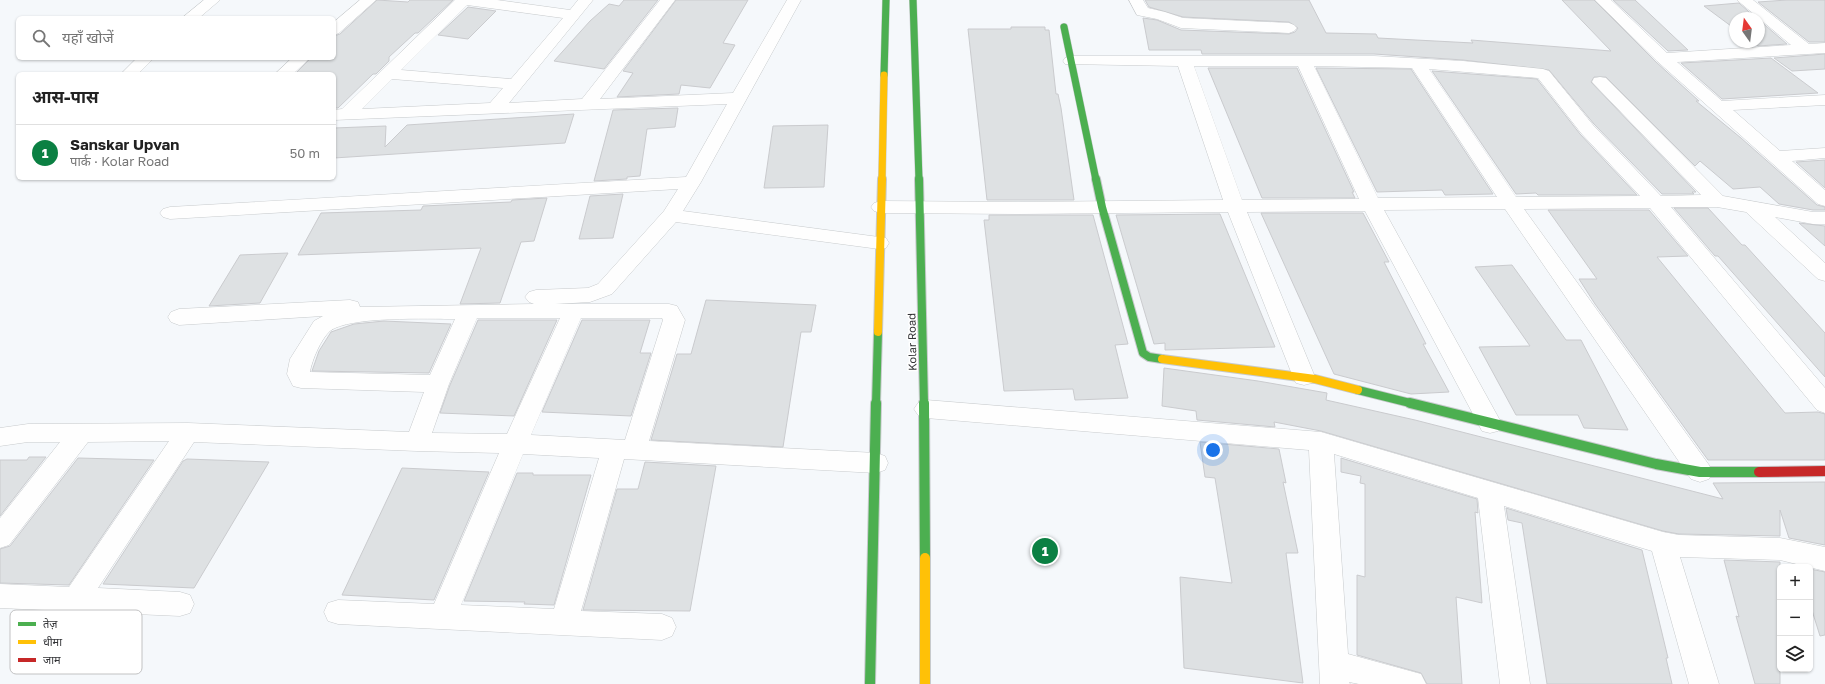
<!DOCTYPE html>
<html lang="hi">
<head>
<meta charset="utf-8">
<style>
  :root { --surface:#fff; --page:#f2f2f2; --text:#222; --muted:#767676; --line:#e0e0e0; --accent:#0b8043 }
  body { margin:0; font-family:"Golos Text","Noto Sans Devanagari",sans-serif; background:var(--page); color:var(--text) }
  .controls { position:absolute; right:12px; bottom:12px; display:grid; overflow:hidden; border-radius:6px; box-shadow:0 1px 3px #0004 }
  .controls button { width:36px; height:36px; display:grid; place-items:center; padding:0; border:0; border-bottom:1px solid var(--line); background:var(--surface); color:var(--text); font:20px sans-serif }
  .compass { position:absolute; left:1729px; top:12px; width:36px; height:36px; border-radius:50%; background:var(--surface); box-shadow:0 1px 3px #0004; rotate:346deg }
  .you { position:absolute; left:1213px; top:450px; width:14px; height:14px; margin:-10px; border:3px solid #fff; border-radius:50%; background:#1a73e8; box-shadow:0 0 0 6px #1a73e833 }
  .badge { display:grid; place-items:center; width:26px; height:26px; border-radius:50%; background:var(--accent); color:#fff; font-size:13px; font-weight:700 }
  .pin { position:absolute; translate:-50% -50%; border:2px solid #fff; box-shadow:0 1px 4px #0006 }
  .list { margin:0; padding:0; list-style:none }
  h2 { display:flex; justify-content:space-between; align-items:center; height:52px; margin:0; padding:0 16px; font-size:17px }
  h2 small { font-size:13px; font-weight:400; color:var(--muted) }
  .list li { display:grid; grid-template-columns:26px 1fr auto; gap:12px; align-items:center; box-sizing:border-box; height:56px; padding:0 16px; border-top:1px solid var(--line) }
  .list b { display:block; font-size:15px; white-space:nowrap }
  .list p { margin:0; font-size:13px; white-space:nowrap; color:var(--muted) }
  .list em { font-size:13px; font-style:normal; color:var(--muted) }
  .icon { flex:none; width:22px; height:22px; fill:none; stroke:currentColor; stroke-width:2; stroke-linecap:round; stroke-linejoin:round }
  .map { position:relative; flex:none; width:1825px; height:684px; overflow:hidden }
  .search { position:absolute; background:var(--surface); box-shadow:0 1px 3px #0004; left:16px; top:16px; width:320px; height:44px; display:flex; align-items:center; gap:10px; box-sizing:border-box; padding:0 14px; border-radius:6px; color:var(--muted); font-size:15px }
  .panel { position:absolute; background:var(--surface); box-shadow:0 1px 3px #0004; left:16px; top:72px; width:320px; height:108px; border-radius:6px }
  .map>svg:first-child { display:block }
</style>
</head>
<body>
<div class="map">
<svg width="1825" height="684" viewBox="0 0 1825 684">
  <rect width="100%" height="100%" fill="#f5f8fb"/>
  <path fill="#dee1e3" stroke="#cacbce" d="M 377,0 L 408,2 L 410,0 L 453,0 L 418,33 L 415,33 L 389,57 L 389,61 L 376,74 L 373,74 L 338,108 L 334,108 L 334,74 L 295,74 L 311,58 L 334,58 L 334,36 L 340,34 Z
    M 624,0 L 658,0 L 604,69 L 554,61 L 590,21 L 609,4 L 619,6 Z
    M 676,0 L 748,0 L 723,43 L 735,45 L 710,88 L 681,85 L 679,94 L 617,97 L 633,73 L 623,71 Z
    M 1145,0 L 1309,0 L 1326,33 L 1376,34 L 1378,38 L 1473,43 L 1471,40 L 1611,51 L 1562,0 L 1594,0 L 1656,62 L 1699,101 L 1696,101 L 1741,138 L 1817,205 L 1825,207 L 1825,210 L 1813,210 L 1779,204 L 1760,187 L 1733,189 L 1700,161 L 1695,166 L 1606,77 L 1594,77 L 1591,82 L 1696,192 L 1692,192 L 1694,194 L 1662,194 L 1594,124 L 1549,70 L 1463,60 L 1374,54 L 1202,54 L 1201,50 L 1149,50 L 1143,18 L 1157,20 L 1181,30 L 1289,34 L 1295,32 L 1298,28 L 1289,22 L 1183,17 L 1149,7 Z
    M 1613,0 L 1635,0 L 1688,50 L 1668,51 Z
    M 1787,0 L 1825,0 L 1825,42 L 1809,42 L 1758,2 Z
    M 1739,3 L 1756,18 L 1735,18 L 1735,29 L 1704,6 Z
    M 468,7 L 496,11 L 468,39 L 438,35 Z
    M 1759,20 L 1787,44 L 1758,46 L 1753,42 L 1759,42 Z
    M 1011,27 L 1045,27 L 1045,30 L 1049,30 L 1056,94 L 1058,94 L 1061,108 L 1074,200 L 987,200 L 968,29 L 1011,29 Z
    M 1825,54 L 1825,69 L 1792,71 L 1774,58 Z
    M 1771,58 L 1818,93 L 1722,99 L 1681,63 Z
    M 1208,68 L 1297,68 L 1354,192 L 1352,192 L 1355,198 L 1262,198 Z
    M 1316,68 L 1411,69 L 1493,194 L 1445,195 L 1442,190 L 1377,192 Z
    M 1432,71 L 1537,79 L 1580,134 L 1637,195 L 1538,195 L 1536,193 L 1516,194 Z
    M 678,108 L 675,127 L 647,129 L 640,176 L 627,177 L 627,179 L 594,181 L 613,110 Z
    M 574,114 L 565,143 L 334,158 L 334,128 L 386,126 L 385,147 L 407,125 Z
    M 828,125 L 824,187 L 764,188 L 773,126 Z
    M 1825,160 L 1825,188 L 1796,162 Z
    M 623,194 L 613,238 L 579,239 L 590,196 Z
    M 547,198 L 534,241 L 521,242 L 500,303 L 460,304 L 481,248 L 298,255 L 321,213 L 421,210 L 423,206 L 511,202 L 512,200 Z
    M 1674,208 L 1708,208 L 1742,245 L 1745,245 L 1825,333 L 1825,377 L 1718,256 L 1715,256 Z
    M 1548,210 L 1649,210 L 1688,256 L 1657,257 L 1785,413 L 1818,412 L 1825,414 L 1825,460 L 1708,460 L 1595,304 L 1579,279 L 1597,279 Z
    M 1261,213 L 1363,213 L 1389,262 L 1384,262 L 1426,344 L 1423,344 L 1449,392 L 1411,394 L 1334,374 Z
    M 1220,214 L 1275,347 L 1165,350 L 1165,343 L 1154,344 L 1116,215 Z
    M 989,215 L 1093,215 L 1128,344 L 1115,345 L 1128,398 L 1075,400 L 1073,389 L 1004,391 L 984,220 L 989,220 Z
    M 1799,223 L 1825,226 L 1825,246 Z
    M 288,253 L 260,303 L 209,306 L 240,255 Z
    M 1512,265 L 1566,340 L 1581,340 L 1628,430 L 1584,428 L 1578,415 L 1516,415 L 1479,347 L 1530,346 L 1475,267 Z
    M 706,300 L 816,305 L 811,332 L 801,332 L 783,447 L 651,440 L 677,354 L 691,354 Z
    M 478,320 L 557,320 L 514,416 L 440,413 L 450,385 Z
    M 582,320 L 650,320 L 640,353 L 651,353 L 631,416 L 542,412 Z
    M 384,321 L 451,324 L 429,373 L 312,371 L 319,351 L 331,332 L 354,324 Z
    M 1164,368 L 1258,381 L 1327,393 L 1326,400 L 1415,420 L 1723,499 L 1713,483 L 1825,482 L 1825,545 L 1789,538 L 1780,510 L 1780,536 L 1679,534 L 1663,531 L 1321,431 L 1274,422 L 1275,427 L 1197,420 L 1196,411 L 1162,406 Z
    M 1200,442 L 1279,449 L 1286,483 L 1283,482 L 1298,553 L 1286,553 L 1303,683 L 1184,668 L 1180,577 L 1232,583 L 1215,478 L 1205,477 Z
    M 29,457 L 46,457 L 0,516 L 0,460 L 27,460 Z
    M 78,458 L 154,460 L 69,585 L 0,583 L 0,549 L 10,546 Z
    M 1341,458 L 1477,499 L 1478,513 L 1475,512 L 1482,603 L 1456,597 L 1462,684 L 1427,684 L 1421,673 L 1357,655 L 1357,575 L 1365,577 L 1365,484 L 1360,483 L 1361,476 L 1341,472 Z
    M 187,459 L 269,462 L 194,588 L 103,584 L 183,461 Z
    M 645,462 L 716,466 L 690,611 L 583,610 L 617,489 L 638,489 Z
    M 402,468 L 489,472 L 434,600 L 342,595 Z
    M 517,473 L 533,473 L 533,475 L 591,475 L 554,605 L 524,604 L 525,602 L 464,601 Z
    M 1506,508 L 1642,550 L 1668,658 L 1666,658 L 1672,684 L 1547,684 L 1522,523 L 1508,520 Z
    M 1724,560 L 1780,562 L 1780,684 L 1755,684 L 1736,616 L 1739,617 Z
    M 1810,569 L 1825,572 L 1825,635 L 1820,636 L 1810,604 Z"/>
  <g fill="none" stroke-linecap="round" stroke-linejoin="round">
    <g stroke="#c7cacc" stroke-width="1">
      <path id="street" d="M 204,0 L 220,0 L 199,18 L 182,18 Z
        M 360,0 L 376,0 L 339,33 L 334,35 L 334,22 Z
        M 455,0 L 497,0 L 570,10 L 578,0 L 593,0 L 509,103 L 582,99 L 660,0 L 675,0 L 600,99 L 733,93 L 787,0 L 801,0 L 701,182 L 683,211 L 879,237 L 886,238 L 889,243 L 886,248 L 879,249 L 676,222 L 612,294 L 590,302 L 555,304 L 669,304 L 677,306 L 685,320 L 649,441 L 876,453 L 885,456 L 888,463 L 885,470 L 876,473 L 624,459 L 581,611 L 662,614 L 672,618 L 676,627 L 672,636 L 662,640 L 338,624 L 328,621 L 324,612 L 328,603 L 338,600 L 434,604 L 499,453 L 417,451 L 194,442 L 98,588 L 180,592 L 190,595 L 194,604 L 190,613 L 180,616 L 0,608 L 0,584 L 69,587 L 169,441 L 88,442 L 9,545 L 0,548 L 0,518 L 60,442 L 28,442 L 0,446 L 0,428 L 28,424 L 188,423 L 409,432 L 424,392 L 301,388 L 293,386 L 287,374 L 290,359 L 314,321 L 323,316 L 179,325 L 171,322 L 168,317 L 171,312 L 179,309 L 350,300 L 358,302 L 360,307 L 534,304 L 529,302 L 525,297 L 529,292 L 536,290 L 588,288 L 598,284 L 664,211 L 678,189 L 170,219 L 163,217 L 160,213 L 163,209 L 170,207 L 686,177 L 727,104 L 334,120 L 334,110 L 342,109 ZM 467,5 L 563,18 L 511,79 L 401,70 ZM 392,79 L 503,88 L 490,103 L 362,109 ZM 477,318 L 560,318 L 507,434 L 432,433 L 449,384 ZM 581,318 L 662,318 L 663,320 L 625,440 L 531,435 ZM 455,319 L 430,375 L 310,372 C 312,360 321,339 330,331 C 349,316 429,319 455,319 ZM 523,454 L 599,458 L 554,609 L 461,605 Z
        M 1129,0 L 1143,0 L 1148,8 L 1165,12 L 1183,18 L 1289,23 L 1294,25 L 1297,28 L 1294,31 L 1289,33 L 1181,28 L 1157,19 L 1137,15 Z
        M 1595,0 L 1611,0 L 1667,53 L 1791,45 L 1737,0 L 1753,0 L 1809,44 L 1825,43 L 1825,53 L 1677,62 L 1722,101 L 1825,95 L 1825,105 L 1733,110 L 1780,151 L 1825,148 L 1825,158 L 1792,161 L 1825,190 L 1825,206 L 1818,204 L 1657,61 Z
        M 1071,56 L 1374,56 L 1463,61 L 1543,69 L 1549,71 L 1593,125 L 1661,196 L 1701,195 L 1592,82 L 1594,78 L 1600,77 L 1606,78 L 1723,196 L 1813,212 L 1825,212 L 1825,224 L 1813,224 L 1775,217 L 1825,263 L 1825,281 L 1818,279 L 1746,212 L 1717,207 L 1671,207 L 1825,388 L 1825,413 L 1817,410 L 1650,208 L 1524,209 L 1709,465 L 1712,472 L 1709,479 L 1700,482 L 1691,479 L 1505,209 L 1384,210 L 1502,424 L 1498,431 L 1490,433 L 1482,431 L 1365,211 L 1247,212 L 1315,377 L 1312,383 L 1304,385 L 1296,383 L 1293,377 L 1228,212 L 1019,214 L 881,213 L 874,211 L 871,207 L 874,203 L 881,201 L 1019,202 L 1223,200 L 1178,66 L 1065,64 L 1063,61 L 1065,58 ZM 1194,66 L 1298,66 L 1359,199 L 1242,200 ZM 1314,66 L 1412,68 L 1497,197 L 1378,198 ZM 1429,69 L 1538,78 L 1581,133 L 1640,196 L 1516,197 Z
        M 137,58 L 154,58 L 138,74 L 121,74 Z
        M 292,58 L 310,58 L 293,74 L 275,74 Z
        M 926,400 L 1321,432 L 1663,532 L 1679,535 L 1780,538 L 1825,547 L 1825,571 L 1780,560 L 1680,557 L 1719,684 L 1689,684 L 1652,551 L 1504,506 L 1530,684 L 1500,684 L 1478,498 L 1334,454 L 1348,654 L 1421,674 L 1426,684 L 1359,684 L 1349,682 L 1350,684 L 1320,684 L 1309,450 L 926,418 L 918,415 L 914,409 L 918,403 Z"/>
    </g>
    <g stroke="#c7cacc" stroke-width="8">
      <path id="fast-far2" d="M 913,0 L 919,180
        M 1064,27 L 1096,180
        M 884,75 L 886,0"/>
    </g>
    <g stroke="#c7cacc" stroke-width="10">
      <path id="fast-far1" d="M 919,179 L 924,404
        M 1096,179 L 1102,207 L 1143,353 L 1149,357 L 1162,359
        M 1358,390 L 1414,404
        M 876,404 L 878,332"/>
    </g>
    <g stroke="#c7cacc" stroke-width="12">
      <path id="fast" d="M 924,403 L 925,558
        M 1410,403 L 1656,464 L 1700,472 L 1759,472
        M 870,684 L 876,403"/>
    </g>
    <g stroke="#c7cacc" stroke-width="8">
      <path id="slow-far2" d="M 882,180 L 884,75"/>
    </g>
    <g stroke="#c7cacc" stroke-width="10">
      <path id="slow-far1" d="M 878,332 L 882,179
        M 1162,359 L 1315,379 L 1358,390"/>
    </g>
    <g stroke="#c7cacc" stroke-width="12">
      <path id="slow" d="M 925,558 L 925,684"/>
    </g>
    <g stroke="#c7cacc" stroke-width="12">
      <path id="jam" d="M 1759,472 L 1825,471"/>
    </g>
    <use href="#street" fill="#fefefe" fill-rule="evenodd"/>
    <use href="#fast-far2" stroke="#4caf50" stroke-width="7"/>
    <use href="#fast-far1" stroke="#4caf50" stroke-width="8"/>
    <use href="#fast" stroke="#4caf50" stroke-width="10"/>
    <use href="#slow-far2" stroke="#ffc107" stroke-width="7"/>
    <use href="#slow-far1" stroke="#ffc107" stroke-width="8"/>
    <use href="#slow" stroke="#ffc107" stroke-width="10"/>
    <use href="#jam" stroke="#c62828" stroke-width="10"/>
  </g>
  <g text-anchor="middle" stroke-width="3" stroke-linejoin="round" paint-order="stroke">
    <g font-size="11" fill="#323336" stroke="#fff">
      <text transform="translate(912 342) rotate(-91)" y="4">Kolar Road</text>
    </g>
  </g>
  <rect x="10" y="610" width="132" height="64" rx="6" fill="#fff" stroke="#c2c2c3" stroke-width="1"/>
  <rect x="18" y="622" width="18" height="4" fill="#4caf50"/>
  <rect x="18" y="640" width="18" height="4" fill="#ffc107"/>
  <rect x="18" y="658" width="18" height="4" fill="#c62828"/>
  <g font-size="11" fill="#323336">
    <text x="43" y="628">तेज़</text>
    <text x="43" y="646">धीमा</text>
    <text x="43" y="664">जाम</text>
  </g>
</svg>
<div class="controls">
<button>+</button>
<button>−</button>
<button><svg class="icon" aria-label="layers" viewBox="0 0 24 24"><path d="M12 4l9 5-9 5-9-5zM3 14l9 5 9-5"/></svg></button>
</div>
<svg class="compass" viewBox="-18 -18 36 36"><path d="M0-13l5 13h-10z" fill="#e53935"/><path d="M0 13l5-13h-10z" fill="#767676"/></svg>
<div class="you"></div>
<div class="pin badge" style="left:1045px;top:551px">1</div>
<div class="search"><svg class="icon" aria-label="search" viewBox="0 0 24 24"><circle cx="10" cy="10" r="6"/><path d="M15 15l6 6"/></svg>यहाँ खोजें</div>
<section class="panel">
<h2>आस-पास<small></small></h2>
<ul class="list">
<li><span class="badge">1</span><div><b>Sanskar Upvan</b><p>पार्क · Kolar Road</p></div><em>50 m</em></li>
</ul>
</section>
</div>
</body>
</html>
